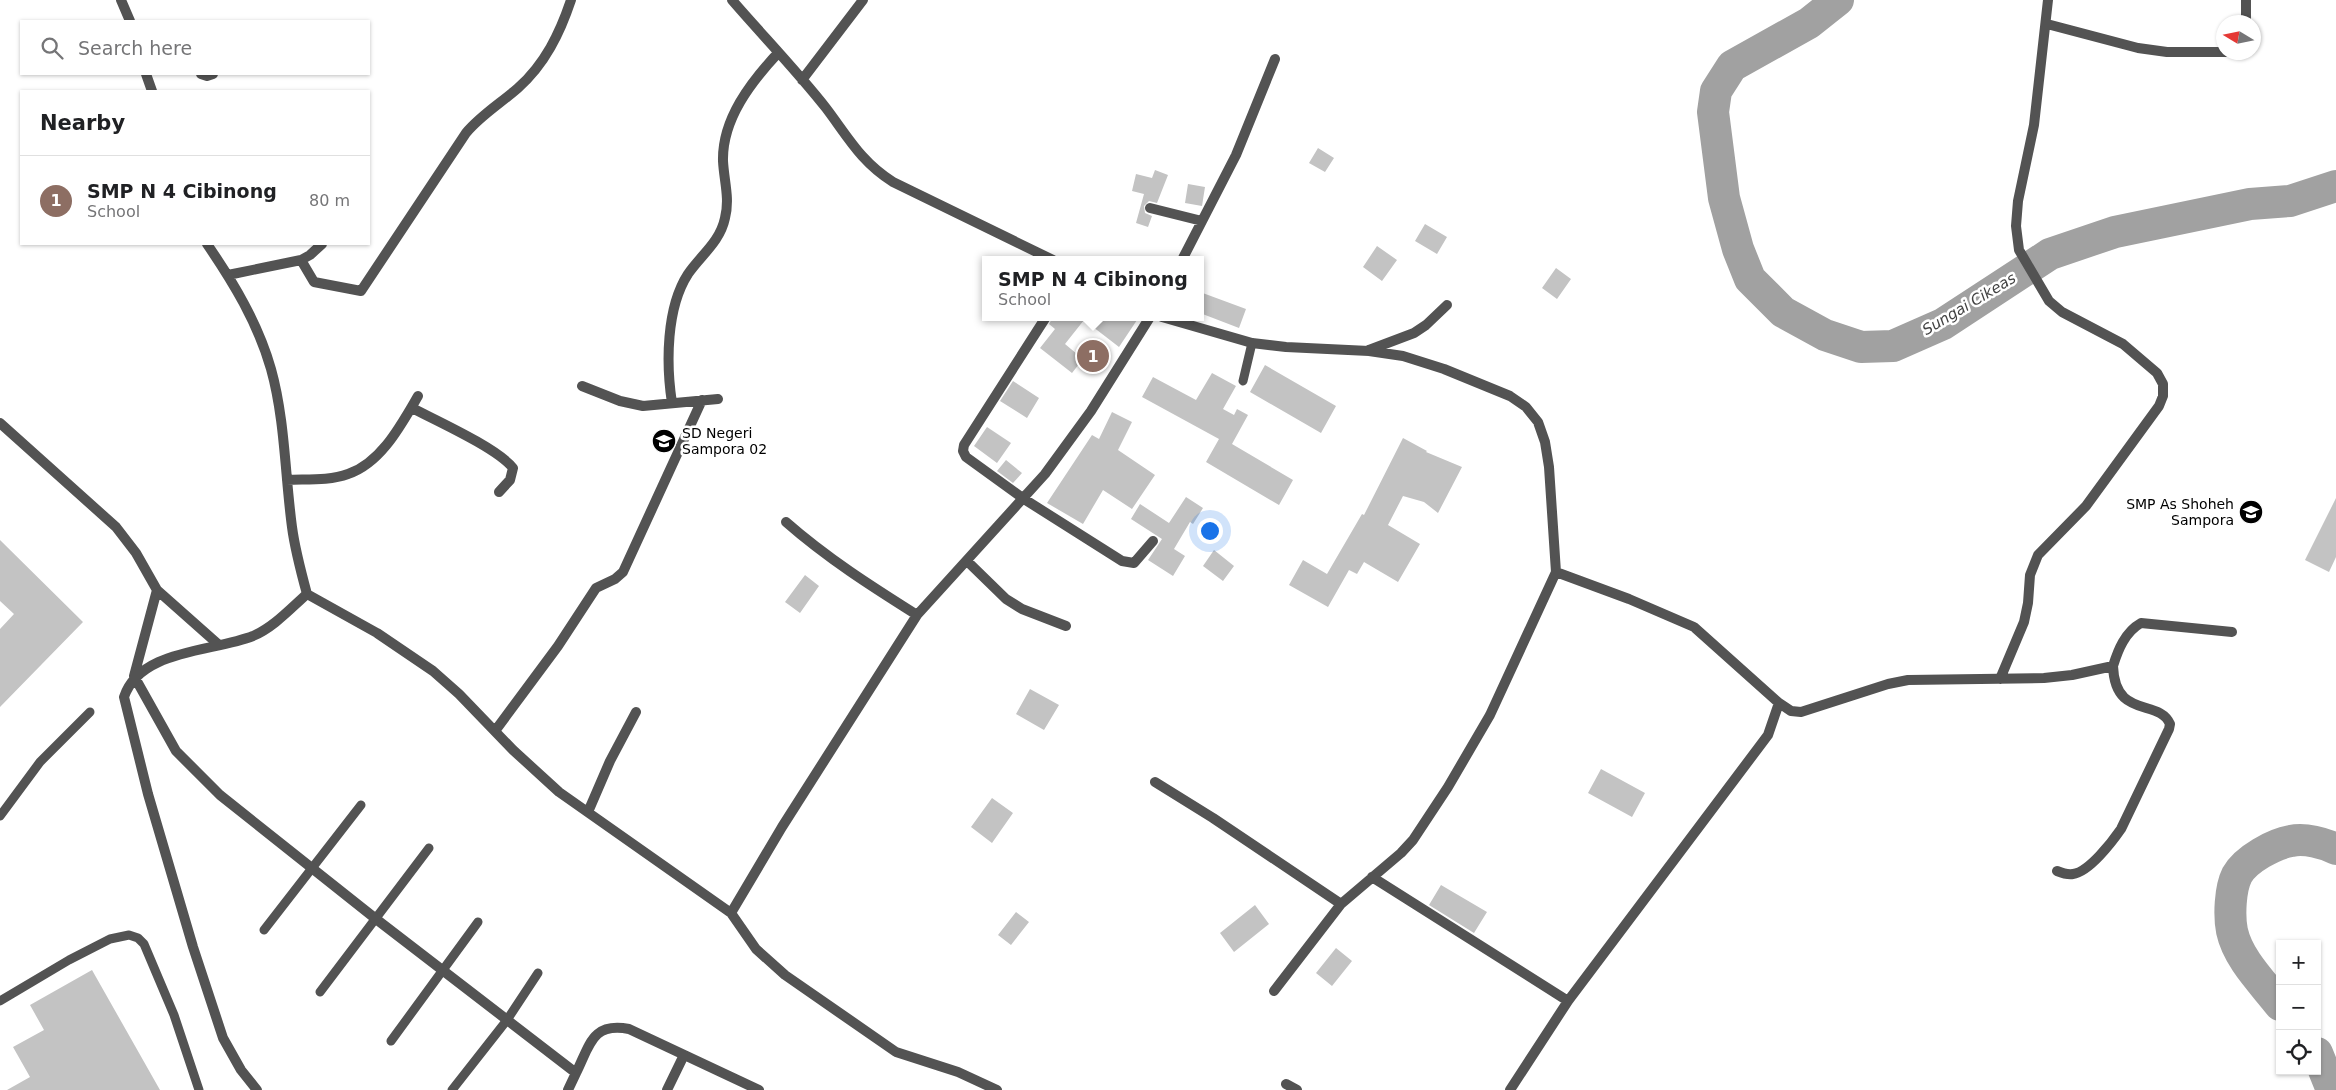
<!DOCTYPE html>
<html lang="en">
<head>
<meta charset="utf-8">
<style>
  :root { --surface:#fff; --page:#f6f6f6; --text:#202124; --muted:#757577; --line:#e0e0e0; --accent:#000 }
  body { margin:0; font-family:"DejaVu Sans",sans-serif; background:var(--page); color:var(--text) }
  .controls { position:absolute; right:15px; bottom:15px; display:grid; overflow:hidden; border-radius:0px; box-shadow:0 1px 4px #0004 }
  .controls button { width:45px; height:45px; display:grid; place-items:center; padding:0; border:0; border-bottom:1px solid var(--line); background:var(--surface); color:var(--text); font:25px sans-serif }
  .compass { position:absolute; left:2216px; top:15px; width:45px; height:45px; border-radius:50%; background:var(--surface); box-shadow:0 1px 4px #0004; rotate:280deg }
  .you { position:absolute; left:1209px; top:530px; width:18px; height:18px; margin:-12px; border:4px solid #fff; border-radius:50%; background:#1a73e8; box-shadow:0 0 0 8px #1a73e833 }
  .badge { display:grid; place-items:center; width:32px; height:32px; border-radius:50%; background:var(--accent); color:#fff; font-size:16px; font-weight:700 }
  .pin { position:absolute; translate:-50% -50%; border:2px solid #fff; box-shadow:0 1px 5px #0006 }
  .popup { position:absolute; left:982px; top:256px; width:222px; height:65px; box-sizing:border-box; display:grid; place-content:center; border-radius:0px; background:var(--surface); filter:drop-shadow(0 1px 4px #0005); font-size:16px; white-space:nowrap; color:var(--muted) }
  .popup b { font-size:19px; color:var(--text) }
  .popup::after { content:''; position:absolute; left:50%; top:100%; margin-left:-10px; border:10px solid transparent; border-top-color:var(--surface) }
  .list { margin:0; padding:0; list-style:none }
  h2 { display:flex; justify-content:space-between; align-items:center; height:65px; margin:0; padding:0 20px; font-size:21px }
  h2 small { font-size:16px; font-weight:400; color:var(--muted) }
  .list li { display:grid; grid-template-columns:32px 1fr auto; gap:15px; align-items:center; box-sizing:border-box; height:90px; padding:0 20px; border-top:1px solid var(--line) }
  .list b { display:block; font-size:19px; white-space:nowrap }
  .list p { margin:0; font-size:16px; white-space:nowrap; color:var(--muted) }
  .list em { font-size:16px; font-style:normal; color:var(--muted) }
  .icon { flex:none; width:28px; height:28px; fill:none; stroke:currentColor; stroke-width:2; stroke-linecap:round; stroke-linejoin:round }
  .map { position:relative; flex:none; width:2336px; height:1090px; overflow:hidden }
  .search { position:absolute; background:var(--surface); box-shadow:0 1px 4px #0004; left:20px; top:20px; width:350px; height:55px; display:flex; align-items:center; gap:12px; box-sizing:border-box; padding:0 18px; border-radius:0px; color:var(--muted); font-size:19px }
  .panel { position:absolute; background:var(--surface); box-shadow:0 1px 4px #0004; left:20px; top:90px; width:350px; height:155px; border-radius:0px }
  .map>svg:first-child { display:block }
</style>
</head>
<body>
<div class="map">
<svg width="2336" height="1090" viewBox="0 0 2336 1090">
  <rect width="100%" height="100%" fill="#fff"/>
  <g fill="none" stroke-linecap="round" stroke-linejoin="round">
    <path stroke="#a1a1a1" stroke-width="32" d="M 1838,0 L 1809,23 L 1732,66 L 1716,91 L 1713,112 L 1724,198 L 1738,249 L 1750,279 L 1783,312 L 1825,335 L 1861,347 L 1893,346 L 1943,324 L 2050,254 L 2115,232 L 2250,204 L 2290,201 L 2336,186
      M 2280,1005 C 2263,983 2238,959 2232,931 C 2229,916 2230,889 2237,875 C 2246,859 2274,844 2291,841 C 2305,838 2324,843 2336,849
      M 2317,1053 L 2332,1090"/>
  </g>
  <path fill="#c3c3c3" d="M 1318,148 L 1334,158 L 1325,172 L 1309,163 Z
    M 1155,170 L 1168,175 L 1157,203 L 1149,201 L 1144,206 L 1145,213 L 1152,216 L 1148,227 L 1136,223 L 1144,194 L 1132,191 L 1136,174 L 1152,178 Z
    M 1188,184 L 1205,187 L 1202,206 L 1185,203 Z
    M 1425,224 L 1447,237 L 1437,254 L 1415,241 Z
    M 1377,246 L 1397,260 L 1382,281 L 1363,267 Z
    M 1556,268 L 1571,279 L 1557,299 L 1542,288 Z
    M 1200,292 L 1246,309 L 1239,328 L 1200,313 Z
    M 1053,317 L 1139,317 L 1119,347 L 1084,320 L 1065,344 L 1083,359 L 1072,373 L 1040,348 L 1055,329 L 1049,324 Z
    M 1265,365 L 1336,406 L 1321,433 L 1250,392 Z
    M 1212,373 L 1236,386 L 1223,409 L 1234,415 L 1237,409 L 1248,415 L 1232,444 L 1293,480 L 1279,505 L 1206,462 L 1219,439 L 1142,397 L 1153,377 L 1196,400 Z
    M 1013,381 L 1039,398 L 1027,418 L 1000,401 Z
    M 1112,412 L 1132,422 L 1118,450 L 1155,475 L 1132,509 L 1103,490 L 1083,524 L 1047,503 L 1092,435 L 1099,439 Z
    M 987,427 L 1011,443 L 997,463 L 974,446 Z
    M 1403,438 L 1427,451 L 1426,452 L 1462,467 L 1438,513 L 1424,502 L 1403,496 L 1388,525 L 1420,544 L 1398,582 L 1364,562 L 1357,574 L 1349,570 L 1328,607 L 1289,585 L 1303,560 L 1327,574 L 1362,514 L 1364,515 Z
    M 1006,460 L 1022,473 L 1013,483 L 997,471 Z
    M 1186,497 L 1203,508 L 1193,524 L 1190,522 L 1174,549 L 1185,556 L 1173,576 L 1148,560 L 1162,539 L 1131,519 L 1140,504 L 1169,523 Z
    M 2336,498 L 2336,557 L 2329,572 L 2305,560 Z
    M 0,540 L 83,622 L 0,707 L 0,629 L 14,614 L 0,601 Z
    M 1214,550 L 1234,566 L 1223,581 L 1203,566 Z
    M 805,575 L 819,586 L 800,613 L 785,602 Z
    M 1030,689 L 1059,705 L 1044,730 L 1016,714 Z
    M 1601,769 L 1645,793 L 1632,817 L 1588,793 Z
    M 992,798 L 1013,813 L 992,843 L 971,827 Z
    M 1441,885 L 1487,912 L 1474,933 L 1429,905 Z
    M 1255,905 L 1269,924 L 1234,952 L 1220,933 Z
    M 1016,912 L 1029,922 L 1011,945 L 998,935 Z
    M 1336,948 L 1352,961 L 1332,986 L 1316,973 Z
    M 92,970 L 160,1090 L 7,1090 L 30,1077 L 13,1047 L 44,1030 L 30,1005 Z"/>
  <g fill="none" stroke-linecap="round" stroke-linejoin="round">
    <path stroke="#535353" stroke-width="9" d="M 1243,381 L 1252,343
      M 0,816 L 40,762 L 90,712
      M 264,930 L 361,805
      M 320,992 L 429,848
      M 0,1001 L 69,960 L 110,939 L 129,935 L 138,938 L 144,944 L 174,1015 L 199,1090
      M 391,1041 L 478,922
      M 452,1090 L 507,1020 L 538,973"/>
    <path stroke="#535353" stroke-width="10" d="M 121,0 L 130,21
      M 732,0 C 763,36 797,71 826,108 C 848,137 861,162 893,182 L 1053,260
      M 2246,22 L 2246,0
      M 2047,24 L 2138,48 L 2167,52 L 2231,52
      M 146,74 L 152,91
      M 201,74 L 207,76 L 213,74
      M 802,80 L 863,0
      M 1150,208 L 1202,221
      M 207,244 C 233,282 258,323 271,369 C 285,419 285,475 292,527 C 295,550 301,572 307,594 L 377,633 L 433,671 L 459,694 L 513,750 L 559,792 L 731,913 L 756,949 L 785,975 L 896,1052 L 958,1072 L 997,1090
      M 301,260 L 314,282 L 361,291 L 466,133 C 481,115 501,103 518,88 C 545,64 560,33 571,0
      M 1182,260 L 1236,155 L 1275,59
      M 228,275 L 301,260 L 310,255 L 322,244
      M 1046,317 L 964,445 L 963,451 L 966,457 L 1024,499 L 1122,561 L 1134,563 L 1153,541
      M 1162,317 L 1252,343 L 1286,347 L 1369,351 L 1403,356 L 1444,369 L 1510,396 L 1526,407 L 1538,422 L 1545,442 L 1549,467 L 1556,572 L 1490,715 L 1448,787 L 1413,840 L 1401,853 L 1341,904 L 1274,991
      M 1369,350 L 1414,333 L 1426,325 L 1447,305
      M 582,386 L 620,401 L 643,406 L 718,399
      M 672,403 C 666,364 666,308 688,274 C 701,255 720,242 725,218 C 730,198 724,181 723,161 C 722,119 751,82 778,53
      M 412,408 C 437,421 497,448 513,468 L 510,480 L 499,492
      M 0,423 L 116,527 L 136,553 L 157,590 L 134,676 L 176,751 L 220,795 L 376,919 L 576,1073 L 568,1090
      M 287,480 C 306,479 329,481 348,474 C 381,463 401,425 418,396
      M 786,522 C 827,558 871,586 917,615
      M 967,561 L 1006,599 L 1022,609 L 1066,626
      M 1556,572 L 1629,599 L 1694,627 L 1779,703
      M 157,590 L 219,645
      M 2000,679 L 2024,622 L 2028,603 L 2030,575 L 2038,555 L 2086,506 L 2159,406 L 2163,396 L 2163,384 L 2157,373 L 2123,344 L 2062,312 L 2049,301 L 2019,250 L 2016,226 L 2018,201 L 2034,125 L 2048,0
      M 495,731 L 558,646 L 596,588 L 615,579 L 623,572 L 702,400
      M 1155,782 L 1213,818 L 1341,904
      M 588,812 L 610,761 L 636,712
      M 2057,871 C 2062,873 2067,875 2073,874 C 2089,872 2112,842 2121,829 L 2169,729 L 2170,724 C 2159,698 2115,720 2113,666
      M 1372,877 L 1568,1001
      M 731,913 L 782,827 L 917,615 L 1045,474 L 1091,411 L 1150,317
      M 576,1073 C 590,1045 592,1022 629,1029 L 759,1090
      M 1286,1084 L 1297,1090
      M 257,1090 L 241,1070 L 223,1038 L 193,947 L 148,794 L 124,697 C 140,649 213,652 253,636 C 274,627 291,608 307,594
      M 667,1090 L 684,1055
      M 1510,1090 L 1568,1001 L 1768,735 L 1779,703 L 1791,711 L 1801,712 L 1888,684 L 1908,680 L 2044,678 L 2072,675 L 2113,666 C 2118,650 2125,632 2141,623 L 2232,632"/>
  </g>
  <defs>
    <g id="school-disc" transform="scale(1.25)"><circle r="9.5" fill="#000" stroke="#fff"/><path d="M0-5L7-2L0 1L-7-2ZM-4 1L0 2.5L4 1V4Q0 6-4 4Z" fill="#fff"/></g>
  </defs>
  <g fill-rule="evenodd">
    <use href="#school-disc" x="664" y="441"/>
    <use href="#school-disc" x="2251" y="512"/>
  </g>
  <g text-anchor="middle" stroke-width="5" stroke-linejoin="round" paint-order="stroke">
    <g font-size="14" fill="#000" stroke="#fff" text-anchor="start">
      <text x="682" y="438">SD Negeri<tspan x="682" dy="16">Sampora 02</tspan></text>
      <text x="2234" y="509" text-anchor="end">SMP As Shoheh<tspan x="2234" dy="16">Sampora</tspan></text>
    </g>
    <g font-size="15" font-style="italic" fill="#424242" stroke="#fff">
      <text transform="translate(1969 304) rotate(-31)" y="5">Sungai Cikeas</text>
    </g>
  </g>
</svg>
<div class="controls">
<button>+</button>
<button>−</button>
<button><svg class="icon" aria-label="locate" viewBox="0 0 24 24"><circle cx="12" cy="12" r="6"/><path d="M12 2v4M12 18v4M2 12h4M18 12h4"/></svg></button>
</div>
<svg class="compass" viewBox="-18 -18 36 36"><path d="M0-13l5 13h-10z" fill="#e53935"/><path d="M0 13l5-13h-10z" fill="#757577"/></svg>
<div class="you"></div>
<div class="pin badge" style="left:1093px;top:356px;background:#8d6e63">1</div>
<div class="popup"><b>SMP N 4 Cibinong</b>School</div>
<div class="search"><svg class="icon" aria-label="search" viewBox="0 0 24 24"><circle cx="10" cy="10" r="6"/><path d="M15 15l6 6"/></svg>Search here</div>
<section class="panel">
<h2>Nearby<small></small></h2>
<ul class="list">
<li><span class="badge" style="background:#8d6e63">1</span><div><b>SMP N 4 Cibinong</b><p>School</p></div><em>80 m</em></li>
</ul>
</section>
</div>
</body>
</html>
